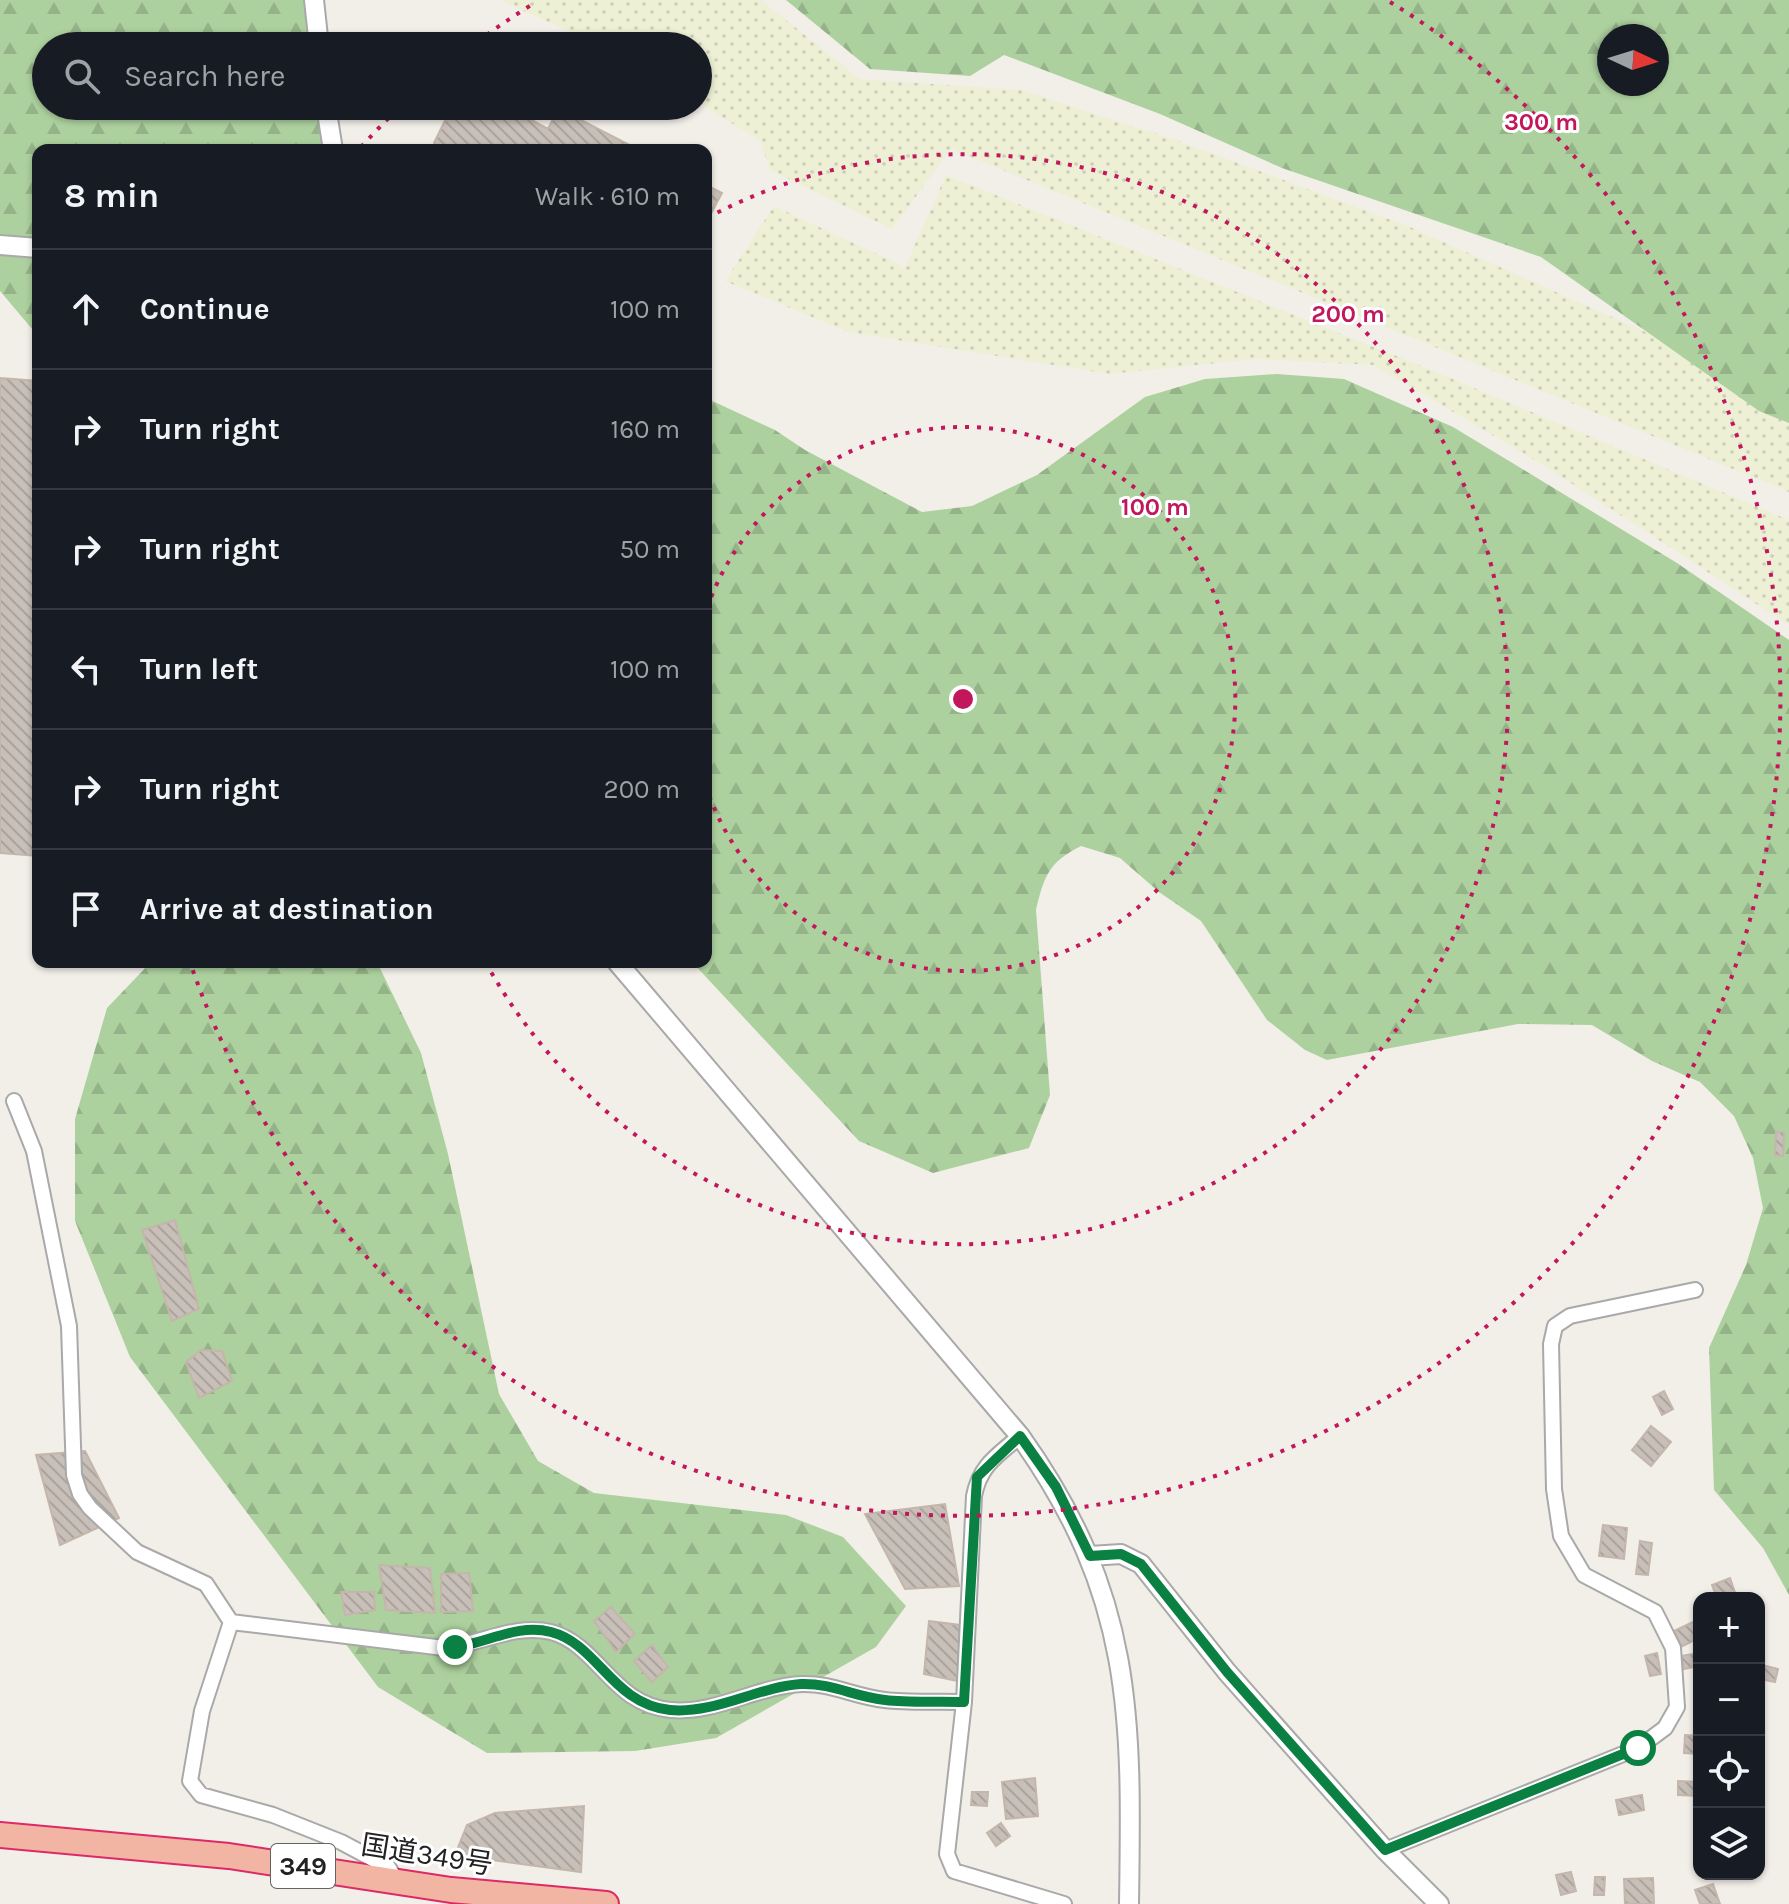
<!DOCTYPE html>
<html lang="en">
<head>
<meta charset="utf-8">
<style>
  :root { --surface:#171b24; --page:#20242c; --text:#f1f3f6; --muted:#9ea1a6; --line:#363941 }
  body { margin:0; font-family:Karla,"Noto Sans JP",sans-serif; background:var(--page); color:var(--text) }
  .controls { position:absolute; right:24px; bottom:24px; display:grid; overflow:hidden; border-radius:16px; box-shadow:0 2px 6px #0004 }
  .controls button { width:72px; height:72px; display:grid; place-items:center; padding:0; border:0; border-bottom:2px solid var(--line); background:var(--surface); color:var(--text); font:40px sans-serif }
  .compass { position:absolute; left:1597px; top:24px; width:72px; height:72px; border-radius:50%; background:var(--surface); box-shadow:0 2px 6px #0004; rotate:94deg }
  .stop { position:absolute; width:24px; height:24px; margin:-18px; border:6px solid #0b8043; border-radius:50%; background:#fff }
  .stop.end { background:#0b8043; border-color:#fff; box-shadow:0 2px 8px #0008 }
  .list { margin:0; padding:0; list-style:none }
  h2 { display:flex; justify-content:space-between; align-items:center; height:104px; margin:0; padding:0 32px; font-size:34px }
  h2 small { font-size:26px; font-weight:400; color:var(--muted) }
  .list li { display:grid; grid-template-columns:52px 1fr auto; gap:24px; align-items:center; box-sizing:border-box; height:120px; padding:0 32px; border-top:2px solid var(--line) }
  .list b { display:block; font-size:30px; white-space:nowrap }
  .list em { font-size:26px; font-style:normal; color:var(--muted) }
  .icon { flex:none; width:44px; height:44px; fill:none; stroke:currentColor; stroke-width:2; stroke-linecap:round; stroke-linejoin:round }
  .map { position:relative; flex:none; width:1789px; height:1904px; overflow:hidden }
  .search { position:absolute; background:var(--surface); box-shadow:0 2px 6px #0004; left:32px; top:32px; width:680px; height:88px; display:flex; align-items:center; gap:20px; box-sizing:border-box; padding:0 28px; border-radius:44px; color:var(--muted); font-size:30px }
  .panel { position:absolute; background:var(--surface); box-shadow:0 2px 6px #0004; left:32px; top:144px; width:680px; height:824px; border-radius:16px }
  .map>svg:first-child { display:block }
</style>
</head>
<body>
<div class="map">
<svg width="1789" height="1904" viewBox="0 0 1789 1904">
  <defs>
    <pattern id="farmland-dots" width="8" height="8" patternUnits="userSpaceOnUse" patternTransform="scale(2)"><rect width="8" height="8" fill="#eef0d5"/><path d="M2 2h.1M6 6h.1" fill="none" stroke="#ccceb7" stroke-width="1.8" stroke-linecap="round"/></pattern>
    <pattern id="forest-firs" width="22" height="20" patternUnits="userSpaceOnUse" patternTransform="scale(2)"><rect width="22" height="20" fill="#add19e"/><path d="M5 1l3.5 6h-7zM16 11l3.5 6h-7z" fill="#95b388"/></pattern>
    <pattern id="building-back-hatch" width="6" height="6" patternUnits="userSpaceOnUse" patternTransform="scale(2)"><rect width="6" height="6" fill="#c7bfb8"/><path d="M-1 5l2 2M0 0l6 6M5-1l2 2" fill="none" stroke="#aba49e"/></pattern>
  </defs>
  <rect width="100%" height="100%" fill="#f2efe9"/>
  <path fill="url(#farmland-dots)" d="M 500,0 L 761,0 L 860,79 L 1022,90 L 1176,140 L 1410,227 L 1789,396 L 1789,492 L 951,149 L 892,229 L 770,170 L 760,141 L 698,102 L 698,46 L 601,46 Z
    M 946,175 L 1429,369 L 1789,520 L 1789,625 L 1545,466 L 1373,365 L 1257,359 L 1109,374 L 848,332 L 725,281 L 774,206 L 905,267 Z"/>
  <path fill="url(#forest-firs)" fill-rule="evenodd" d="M 0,0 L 314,0 L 315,46 L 46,46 L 46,106 L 322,106 L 330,135 L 314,150 L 38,150 L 38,336 L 0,291 Z
    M 786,0 L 1789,0 L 1789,423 L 1759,411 L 1541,257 L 1282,168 L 1160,114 L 1004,55 L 970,76 L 870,69 ZM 1657,36 L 1657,84 L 1609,84 L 1609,36 Z
    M 1277,374 L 1344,379 L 1453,427 L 1677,563 L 1789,640 L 1789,1595 L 1763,1548 L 1714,1490 L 1709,1348 L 1746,1265 L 1763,1208 L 1753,1158 L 1734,1116 L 1700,1082 L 1652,1061 L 1592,1025 L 1518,1024 L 1327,1060 L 1305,1050 L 1267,1020 L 1201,921 L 1159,892 L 1120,858 L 1081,846 C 1049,862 1044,876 1036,910 L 1050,1095 L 1029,1148 L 933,1173 L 859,1141 L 692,962 L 706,962 L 706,398 L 775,430 L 805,450 L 922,512 L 972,506 L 1037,475 L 1145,397 L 1205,379 Z
    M 151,962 L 377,962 L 421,1053 L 448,1154 L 499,1394 L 538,1461 L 594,1493 L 786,1515 L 843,1537 L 906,1606 L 876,1647 L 716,1738 L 635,1751 L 487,1753 L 378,1687 L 130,1357 L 75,1221 L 75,1119 L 107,1008 Z"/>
  <path fill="url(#building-back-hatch)" stroke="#c4b6ab" stroke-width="2" d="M 452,106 L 506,106 L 548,129 L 558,108 L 639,150 L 445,150 L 434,143 Z
    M 706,185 L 722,193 L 706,223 Z
    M 0,378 L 38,381 L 38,856 L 0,853 Z
    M 1776,1132 L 1784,1132 L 1783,1156 L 1775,1155 Z
    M 175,1220 L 199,1309 L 172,1321 L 142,1230 Z
    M 201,1350 L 222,1351 L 232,1381 L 199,1398 L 186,1362 Z
    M 1664,1391 L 1673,1409 L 1662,1415 L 1653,1397 Z
    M 1651,1426 L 1671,1442 L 1651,1466 L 1632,1450 Z
    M 85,1451 L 119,1518 L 60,1545 L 36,1455 Z
    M 945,1504 L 959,1586 L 905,1589 L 865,1514 Z
    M 1603,1525 L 1627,1528 L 1624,1559 L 1599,1556 Z
    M 1640,1541 L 1652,1543 L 1648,1575 L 1636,1574 Z
    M 379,1565 L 430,1568 L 435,1613 L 386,1610 Z
    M 469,1573 L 473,1611 L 441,1612 L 441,1574 Z
    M 1730,1578 L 1737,1598 L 1717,1598 L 1712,1585 Z
    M 341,1592 L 374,1592 L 375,1610 L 345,1615 Z
    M 611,1607 L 635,1634 L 616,1652 L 594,1621 Z
    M 929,1621 L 960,1625 L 962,1682 L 924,1674 Z
    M 1695,1621 L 1699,1638 L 1681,1647 L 1674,1631 Z
    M 652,1645 L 668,1667 L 652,1682 L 634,1661 Z
    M 1657,1653 L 1661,1674 L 1650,1676 L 1645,1656 Z
    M 1699,1653 L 1699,1666 L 1684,1669 L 1681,1656 Z
    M 1762,1665 L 1778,1669 L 1775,1682 L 1760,1679 Z
    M 1685,1735 L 1699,1736 L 1699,1754 L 1684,1753 Z
    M 1035,1778 L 1038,1816 L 1006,1819 L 1002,1782 Z
    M 1678,1781 L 1699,1782 L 1699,1796 L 1678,1795 Z
    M 972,1792 L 988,1792 L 987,1806 L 971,1805 Z
    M 1642,1795 L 1644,1810 L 1619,1815 L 1616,1800 Z
    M 584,1806 L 581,1872 L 455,1855 L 467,1825 L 495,1813 Z
    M 1001,1823 L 1010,1836 L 996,1846 L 987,1833 Z
    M 1571,1872 L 1576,1891 L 1561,1895 L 1556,1875 Z
    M 1595,1877 L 1605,1877 L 1604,1895 L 1594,1895 Z
    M 1653,1878 L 1654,1904 L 1625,1904 L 1624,1879 Z
    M 1713,1884 L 1720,1904 L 1700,1904 L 1695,1890 Z"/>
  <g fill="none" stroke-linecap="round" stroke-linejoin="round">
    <g stroke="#a9a9a9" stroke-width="18">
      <path id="minor" d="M 14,1101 L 34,1151 L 69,1326 L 74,1475 L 80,1494 L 90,1508 L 137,1552 L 206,1584 L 231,1622 L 202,1711 L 190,1781 L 201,1795 L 273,1815 L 341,1842 L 388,1867 L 396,1880
        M 1020,1436 C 997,1456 980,1465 974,1496 L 964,1702 L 947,1854 L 954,1871 L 1064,1904
        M 231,1622 L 444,1648 C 479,1645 515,1623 551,1632 C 599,1645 612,1705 671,1710 C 716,1714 757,1686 802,1684 C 832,1683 855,1697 885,1700 C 910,1703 938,1701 964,1702
        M 1385,1850 L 1638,1748 L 1665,1728 L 1677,1707 L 1673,1648 L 1655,1612 L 1584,1575 L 1561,1536 L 1554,1489 L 1551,1344 L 1555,1326 L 1570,1316 L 1695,1290"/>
    </g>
    <g stroke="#a9a9a9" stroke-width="22">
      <path id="tertiary" d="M 314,0 L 319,46
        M 326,106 L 333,150
        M 0,245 L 38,248
        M 617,962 L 1020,1436 C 1134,1596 1132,1716 1129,1904
        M 1090,1556 L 1121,1554 L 1141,1564 L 1227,1672 L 1385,1850 L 1439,1904"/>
    </g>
    <g stroke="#dc2a67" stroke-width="28">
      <path id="trunk" d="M 0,1835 L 229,1856 L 451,1890 L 606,1904"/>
    </g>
    <use href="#minor" stroke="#fff" stroke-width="14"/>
    <use href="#tertiary" stroke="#fff" stroke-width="18"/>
    <use href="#trunk" stroke="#f2b4a3" stroke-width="24"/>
  </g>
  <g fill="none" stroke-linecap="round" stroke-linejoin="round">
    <path stroke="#0b8043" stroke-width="10" d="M 455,1647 C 487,1643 518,1623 551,1632 C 598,1644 612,1704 670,1710 C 716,1714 757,1687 801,1684 C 832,1683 855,1697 885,1700 C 910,1703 938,1701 964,1702 L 977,1477 L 1020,1436 L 1056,1487 L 1090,1556 L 1121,1554 L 1141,1564 L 1227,1672 L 1385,1850 L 1638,1748"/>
  </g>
  <g fill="none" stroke="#c2185b" stroke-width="4" stroke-dasharray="4 8">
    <path d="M707 608A272 272 0 1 1 707 790"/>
    <path d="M707 218A545 545 0 1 1 486 963"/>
    <path d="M361 147A817 817 0 0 1 401 106M477 42A817 817 0 0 1 536 2M1390 2A817 817 0 1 1 191 965"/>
  </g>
  <g text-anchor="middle" stroke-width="6" stroke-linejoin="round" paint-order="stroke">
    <rect fill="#fff" stroke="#646464" stroke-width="2" x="271" y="1844" width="64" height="44" rx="6"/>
    <g font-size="26" font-weight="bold" fill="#222">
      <text x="303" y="1875">349</text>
    </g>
    <g font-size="28" fill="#222" stroke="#fff">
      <text transform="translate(427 1854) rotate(9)" y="10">国道349号</text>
    </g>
  </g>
  <circle cx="963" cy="699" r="12" fill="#c2185b" stroke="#fff" stroke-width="4"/>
  <g font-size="24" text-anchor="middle" font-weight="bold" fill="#c2185b" stroke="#fff" stroke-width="6" stroke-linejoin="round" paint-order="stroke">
    <text x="1541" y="130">300 m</text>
    <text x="1348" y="322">200 m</text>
    <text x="1155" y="515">100 m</text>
  </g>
</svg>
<div class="controls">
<button>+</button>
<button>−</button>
<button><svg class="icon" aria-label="locate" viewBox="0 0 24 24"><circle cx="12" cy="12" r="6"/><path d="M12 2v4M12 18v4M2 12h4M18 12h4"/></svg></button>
<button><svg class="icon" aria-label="layers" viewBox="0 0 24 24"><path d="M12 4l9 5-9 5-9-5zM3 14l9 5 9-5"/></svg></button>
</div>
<svg class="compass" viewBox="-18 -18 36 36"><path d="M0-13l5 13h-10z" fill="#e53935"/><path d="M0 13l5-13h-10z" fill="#9ea1a6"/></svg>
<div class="stop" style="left:1638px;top:1748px"></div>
<div class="stop end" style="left:455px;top:1647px"></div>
<div class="search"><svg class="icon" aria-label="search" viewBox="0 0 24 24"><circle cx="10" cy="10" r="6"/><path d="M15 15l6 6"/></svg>Search here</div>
<section class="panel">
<h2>8 min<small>Walk · 610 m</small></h2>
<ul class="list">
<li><svg class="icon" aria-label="ahead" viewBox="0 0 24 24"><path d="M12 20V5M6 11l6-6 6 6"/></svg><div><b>Continue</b></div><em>100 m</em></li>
<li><svg class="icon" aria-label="right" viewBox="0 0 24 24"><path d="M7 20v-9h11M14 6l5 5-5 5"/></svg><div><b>Turn right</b></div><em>160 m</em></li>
<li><svg class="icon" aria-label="right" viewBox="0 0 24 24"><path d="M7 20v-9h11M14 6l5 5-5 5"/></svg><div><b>Turn right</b></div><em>50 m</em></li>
<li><svg class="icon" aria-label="left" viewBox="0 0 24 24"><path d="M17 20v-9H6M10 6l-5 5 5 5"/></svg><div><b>Turn left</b></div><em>100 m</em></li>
<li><svg class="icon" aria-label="right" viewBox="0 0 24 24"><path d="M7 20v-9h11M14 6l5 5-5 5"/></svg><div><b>Turn right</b></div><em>200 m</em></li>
<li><svg class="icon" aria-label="arrive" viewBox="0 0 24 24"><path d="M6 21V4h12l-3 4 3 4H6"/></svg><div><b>Arrive at destination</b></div></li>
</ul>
</section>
</div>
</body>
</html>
